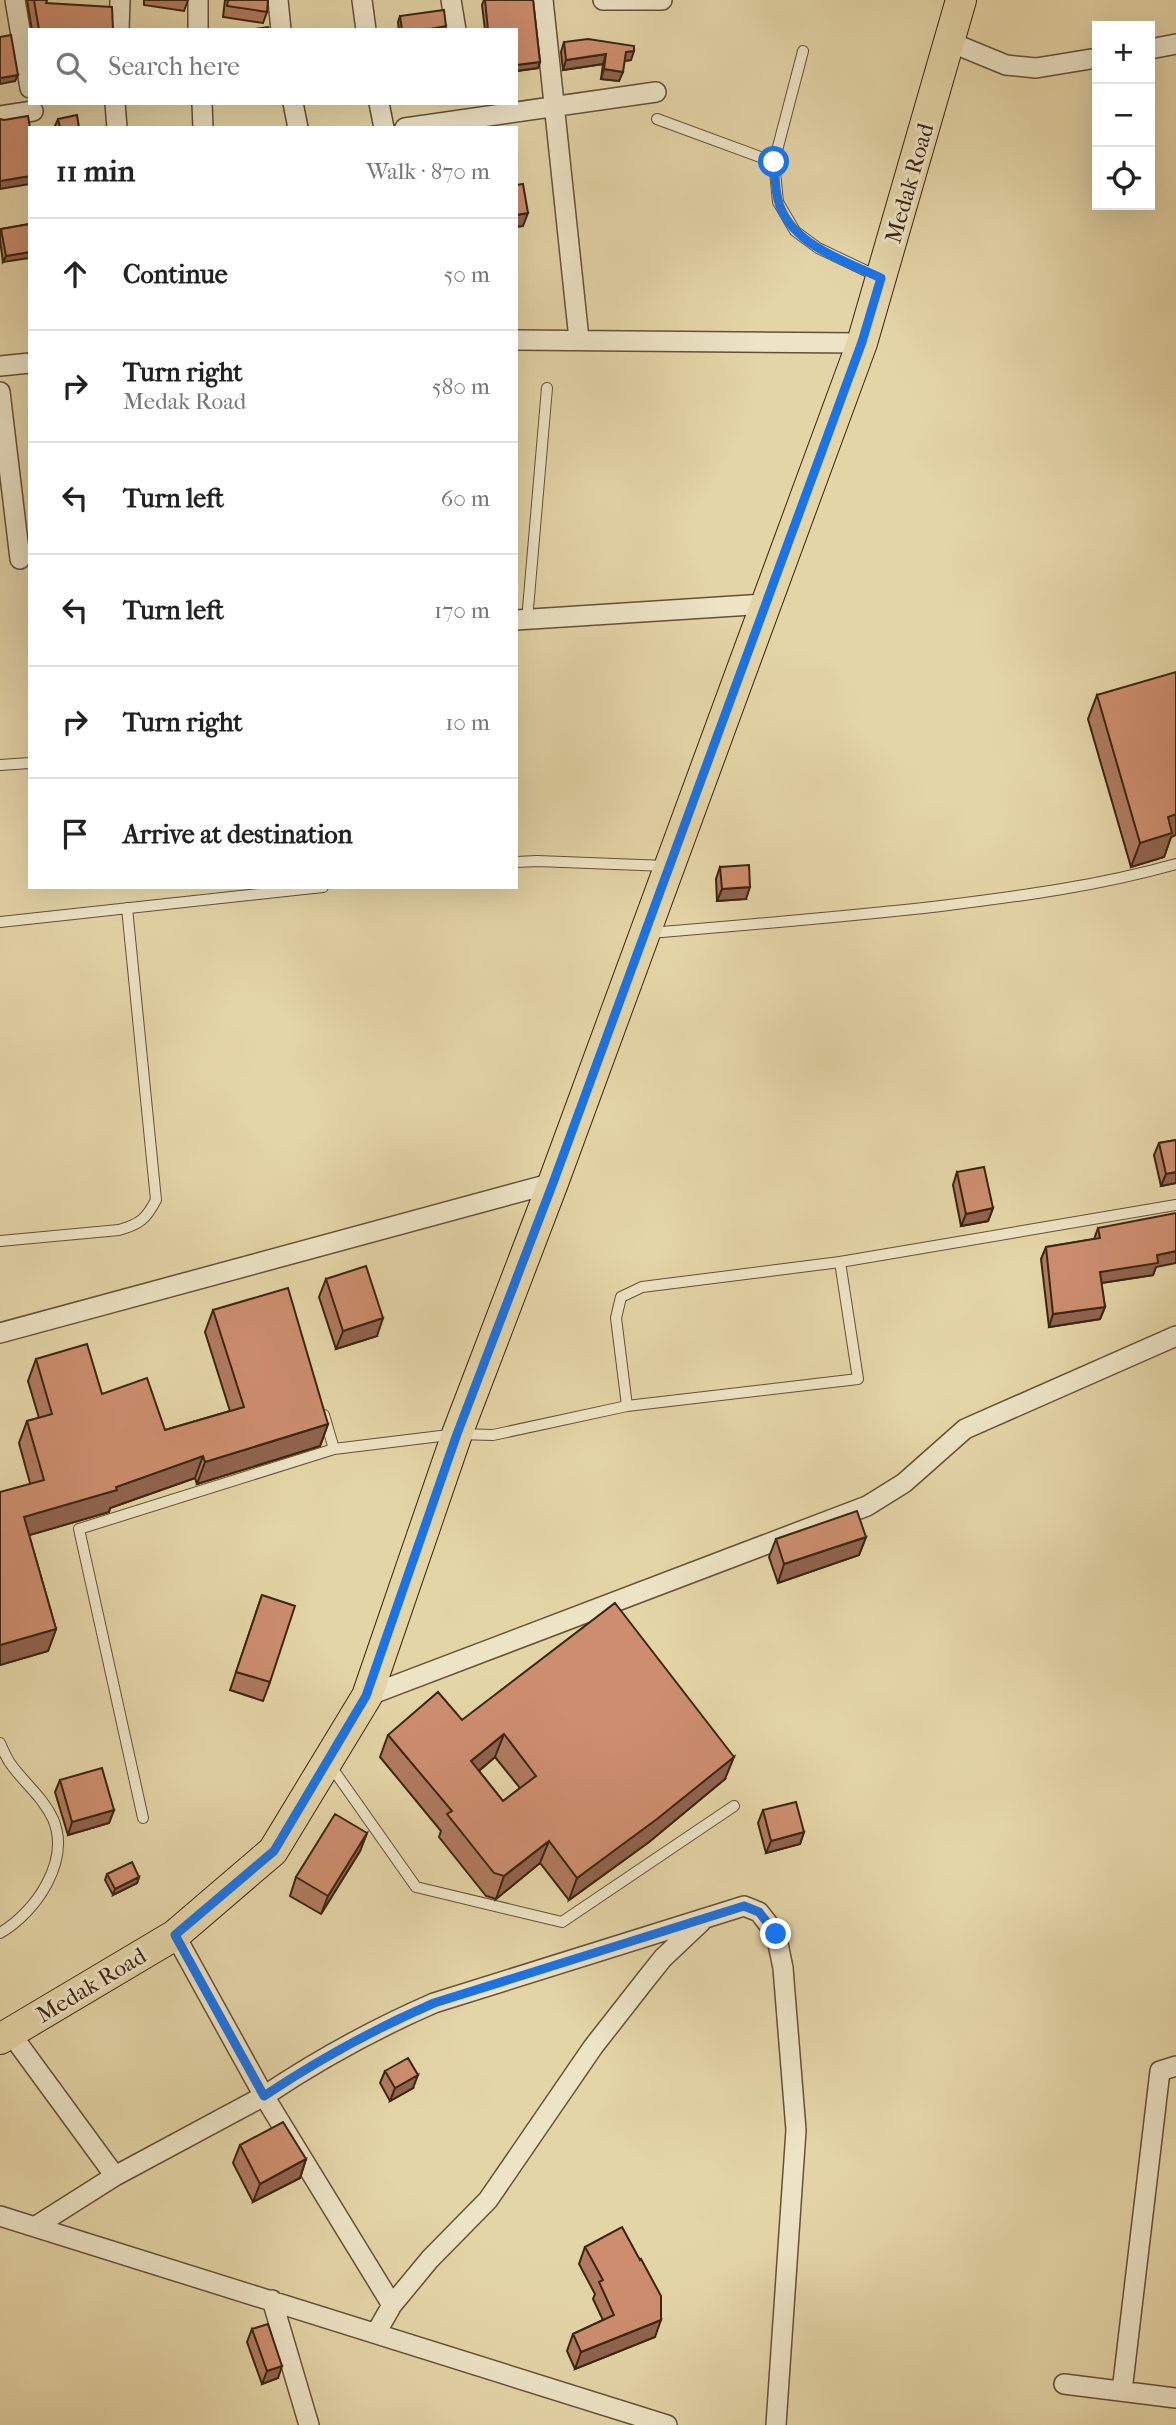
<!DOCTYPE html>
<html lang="en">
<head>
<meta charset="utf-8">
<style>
  :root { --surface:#fff; --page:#f2f2f2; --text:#222; --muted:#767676; --line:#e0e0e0 }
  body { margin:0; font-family:"IM FELL French Canon",serif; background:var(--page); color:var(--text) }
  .controls { position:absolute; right:21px; top:21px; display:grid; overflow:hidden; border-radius:0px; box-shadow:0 7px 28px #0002 }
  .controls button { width:63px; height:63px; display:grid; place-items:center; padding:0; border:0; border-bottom:2px solid var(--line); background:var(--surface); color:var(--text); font:35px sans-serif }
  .stop { position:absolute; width:21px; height:21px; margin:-16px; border:5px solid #1a73e8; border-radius:50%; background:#fff }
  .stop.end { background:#1a73e8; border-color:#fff; box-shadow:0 2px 7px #0008 }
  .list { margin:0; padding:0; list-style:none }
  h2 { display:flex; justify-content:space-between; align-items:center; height:91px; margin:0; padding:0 28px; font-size:30px }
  h2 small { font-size:23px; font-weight:400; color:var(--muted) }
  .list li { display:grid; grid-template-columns:46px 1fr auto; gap:21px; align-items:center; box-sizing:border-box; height:112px; padding:0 28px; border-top:2px solid var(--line) }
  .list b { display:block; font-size:26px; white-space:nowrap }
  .list p { margin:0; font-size:23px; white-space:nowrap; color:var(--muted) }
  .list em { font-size:23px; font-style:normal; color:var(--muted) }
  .icon { flex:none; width:38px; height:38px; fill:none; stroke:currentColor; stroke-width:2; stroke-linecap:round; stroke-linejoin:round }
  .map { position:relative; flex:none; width:1176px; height:2425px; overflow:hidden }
  .search { position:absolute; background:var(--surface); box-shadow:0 7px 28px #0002; left:28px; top:28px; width:490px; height:77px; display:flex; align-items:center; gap:18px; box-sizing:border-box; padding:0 24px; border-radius:0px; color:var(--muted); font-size:26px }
  .panel { position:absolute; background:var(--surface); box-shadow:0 7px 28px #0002; left:28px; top:126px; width:490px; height:763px; border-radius:0px }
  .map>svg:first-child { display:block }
</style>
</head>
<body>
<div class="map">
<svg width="1176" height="2425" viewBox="0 0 1176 2425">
  <rect width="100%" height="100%" fill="#e4d5a7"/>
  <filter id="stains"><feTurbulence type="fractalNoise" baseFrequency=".00286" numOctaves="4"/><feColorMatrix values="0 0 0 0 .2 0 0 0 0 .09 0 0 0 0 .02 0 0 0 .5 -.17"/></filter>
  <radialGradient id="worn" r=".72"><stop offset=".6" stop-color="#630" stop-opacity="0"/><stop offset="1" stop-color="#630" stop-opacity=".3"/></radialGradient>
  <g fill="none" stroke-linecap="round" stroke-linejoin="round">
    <g stroke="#655136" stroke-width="12">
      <path id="service" d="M 803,51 L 774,162 L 778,202 L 795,231 L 818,248 L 877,276
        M 657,119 L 774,162
        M 527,620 L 547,388
        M 0,765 L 30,763
        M 516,862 L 537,861 L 666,866
        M 0,922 L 323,887
        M 650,933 C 747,925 844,917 941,906 C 1021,896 1098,886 1176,864
        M 0,1241 L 119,1230 C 140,1224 146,1219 156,1200 L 127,908
        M 627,1406 L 858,1379 L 840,1262
        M 324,1415 L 334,1449 L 457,1434 L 493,1435 L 627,1406 L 616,1318 L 621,1297 L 642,1287 L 840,1262 L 1176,1205
        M 0,1743 C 3,1750 6,1757 10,1763 C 23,1782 43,1797 53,1819 C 71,1861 36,1912 0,1933
        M 330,1765 L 416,1887 L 562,1922 L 734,1806
        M 143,1818 L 79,1529 L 334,1449"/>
    </g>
    <g stroke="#655136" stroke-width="22">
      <path id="minor" d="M 15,0 L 30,88
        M 278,0 L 281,30
        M 362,0 L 366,30
        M 451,0 L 456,30
        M 543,0 L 579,339
        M 603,0 L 662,0
        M 119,30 L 120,0
        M 198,30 L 198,0
        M 950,42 L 1006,65 L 1036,68 L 1097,58
        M 1150,49 L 1176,44
        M 115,103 L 117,128
        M 202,103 L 203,128
        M 293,103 L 298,128
        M 379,103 L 384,128
        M 0,116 L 33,111
        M 405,128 L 656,92
        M 516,340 L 862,343
        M 0,366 L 30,363
        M 0,392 L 20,559
        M 516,620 L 766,604
        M 0,1333 L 553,1183
        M 367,1696 L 867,1506 L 904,1483 L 965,1429 L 1176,1336
        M 11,2034 L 115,2176
        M 0,2216 L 667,2425
        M 36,2226 L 115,2176 L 264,2096 L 175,1935
        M 272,2300 L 309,2425
        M 392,2305 L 264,2096 C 318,2060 374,2029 434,2003 L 744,1906 L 759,1912 L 776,1934 L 783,1968 L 796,2130 L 776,2425
        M 376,2333 L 392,2305 L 430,2259 L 488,2200 L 593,2047 L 647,1978 L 663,1958 L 701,1922
        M 1064,2384 L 1176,2398
        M 1122,2391 L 1160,2071 L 1176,2066"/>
    </g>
    <g stroke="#3b2510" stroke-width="32">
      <path id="primary" d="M 0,2039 L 175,1935 L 273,1851 L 367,1696 L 457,1434 L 553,1183 L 862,343 L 961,0"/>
    </g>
    <use href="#service" stroke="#ede4c6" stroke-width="10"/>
    <use href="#minor" stroke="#ede4c6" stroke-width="19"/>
    <use href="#primary" stroke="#e4d5a7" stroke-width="30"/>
  </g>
  <path fill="#b07a5f" stroke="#3b2510" stroke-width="2" fill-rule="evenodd" d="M 27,0 L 47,0 L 46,3 L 113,30 L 32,30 Z
    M 144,0 L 188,0 L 184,11 L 144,5 Z
    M 225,0 L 268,0 L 267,12 L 263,23 L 223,17 Z
    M 484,0 L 533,0 L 540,62 L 538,68 L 516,71 L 516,30 L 485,30 L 482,5 Z
    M 400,16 L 445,30 L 399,30 L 398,22 Z
    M 564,42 L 631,60 L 624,61 L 619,81 L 601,79 L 603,64 L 563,70 L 561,52 Z
    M 58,119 L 79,128 L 54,128 Z
    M 30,224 L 3,262 L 0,240 L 0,232 L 1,229 Z
    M 1097,695 L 1171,837 L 1164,857 L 1131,867 L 1088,719 Z
    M 720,867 L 746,899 L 717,901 L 716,879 Z
    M 1176,1140 L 1176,1183 L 1161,1186 L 1154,1155 L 1159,1143 Z
    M 957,1172 L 993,1208 L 988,1221 L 961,1226 L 953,1185 Z
    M 1098,1228 L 1156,1267 L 1153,1275 L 1101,1283 L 1105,1307 L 1100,1319 L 1049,1327 L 1041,1259 L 1046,1247 L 1094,1239 Z
    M 326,1279 L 377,1336 L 336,1349 L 319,1297 Z
    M 213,1310 L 328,1424 L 320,1446 L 197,1484 L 195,1478 L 110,1508 L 109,1512 L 29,1535 L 56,1629 L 48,1651 L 0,1665 L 30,1483 L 19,1443 L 27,1421 L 39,1418 L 28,1381 L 36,1359 L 102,1394 L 165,1430 L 230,1411 L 205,1332 Z
    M 866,1537 L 859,1555 L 778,1583 L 769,1557 L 776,1539 Z
    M 262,1595 L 270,1682 L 263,1701 L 230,1690 Z
    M 462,1720 L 725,1779 L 649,1842 L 569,1900 L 540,1863 L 496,1899 L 486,1896 L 439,1837 L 441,1831 L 380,1757 L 388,1735 ZM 495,1757 L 520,1788 L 503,1801 L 479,1771 Z
    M 60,1780 L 114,1810 L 109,1823 L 68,1835 L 55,1792 Z
    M 763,1810 L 804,1832 L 800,1844 L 766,1853 L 758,1823 Z
    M 367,1833 L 360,1851 L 321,1914 L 290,1896 L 296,1877 Z
    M 107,1874 L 139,1877 L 137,1883 L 113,1895 L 105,1880 Z
    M 385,2071 L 413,2088 L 390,2101 L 380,2083 Z
    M 240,2145 L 306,2159 L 300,2178 L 253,2202 L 233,2163 Z
    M 585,2247 L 640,2260 L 655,2337 L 575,2369 L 567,2351 L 573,2334 L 603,2320 L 593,2299 L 595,2294 L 579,2264 Z
    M 252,2329 L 278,2378 L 262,2384 L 247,2342 Z"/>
  <path fill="#90634e" stroke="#3b2510" stroke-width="2" d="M 446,26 L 445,30 L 425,30 L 425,29 Z
    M 634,51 L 631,60 L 622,61 L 626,52 Z
    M 606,54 L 603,64 L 563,70 L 566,60 Z
    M 540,62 L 538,68 L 516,71 L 516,65 Z
    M 604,69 L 623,72 L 619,81 L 601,79 Z
    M 18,75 L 15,81 L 0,84 L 0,78 Z
    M 30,176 L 30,184 L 0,189 L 0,181 Z
    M 528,213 L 523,226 L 516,227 L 516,215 Z
    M 30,252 L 30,258 L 3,262 L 6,256 Z
    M 1176,814 L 1176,835 L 1171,837 L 1164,857 L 1131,867 L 1140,843 L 1168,817 Z
    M 750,887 L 746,899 L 717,901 L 722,889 Z
    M 1176,1172 L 1176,1183 L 1161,1186 L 1166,1174 Z
    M 993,1208 L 988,1221 L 961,1226 L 966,1214 Z
    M 1176,1251 L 1176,1263 L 1156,1267 L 1153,1275 L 1095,1284 L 1100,1272 L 1157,1255 Z
    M 1105,1307 L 1100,1319 L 1049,1327 L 1053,1314 Z
    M 383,1318 L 377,1336 L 336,1349 L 343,1331 Z
    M 328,1424 L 320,1446 L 197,1484 L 205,1462 Z
    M 203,1456 L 195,1478 L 110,1508 L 109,1512 L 16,1539 L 24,1517 L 116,1487 Z
    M 866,1537 L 859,1555 L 778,1583 L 784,1564 Z
    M 56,1629 L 48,1651 L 0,1665 L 0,1645 Z
    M 504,1734 L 495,1757 L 463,1784 L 471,1761 Z
    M 734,1757 L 725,1779 L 649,1842 L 569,1900 L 577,1878 Z
    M 114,1810 L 109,1823 L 68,1835 L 72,1822 Z
    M 804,1832 L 800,1844 L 766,1853 L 771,1841 Z
    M 367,1833 L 360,1851 L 321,1914 L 328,1896 Z
    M 549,1841 L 540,1863 L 496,1899 L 504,1876 Z
    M 139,1877 L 137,1883 L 113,1895 L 115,1889 Z
    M 418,2075 L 413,2088 L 390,2101 L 395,2088 Z
    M 306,2159 L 300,2178 L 253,2202 L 260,2184 Z
    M 661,2320 L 655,2337 L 575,2369 L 581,2352 Z
    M 282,2366 L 278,2378 L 262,2384 L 267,2371 Z"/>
  <path fill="#cd8e6f" stroke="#3b2510" stroke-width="2" fill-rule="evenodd" d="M 34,0 L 47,0 L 46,3 L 112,7 L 113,30 L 39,30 Z
    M 228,0 L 268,0 L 267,12 L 227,6 Z
    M 485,0 L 533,0 L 540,62 L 516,65 L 516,30 L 488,30 Z
    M 444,10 L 446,26 L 425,30 L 402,30 L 400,16 Z
    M 268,27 L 269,30 L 246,30 Z
    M 11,35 L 18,75 L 0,78 L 0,37 Z
    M 588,39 L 634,46 L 634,51 L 626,52 L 623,72 L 604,69 L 606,54 L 566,60 L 564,42 Z
    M 77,115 L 79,128 L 60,128 L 58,119 Z
    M 28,116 L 30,128 L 30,176 L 0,181 L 0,119 L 4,120 Z
    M 523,184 L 528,213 L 516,215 L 516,185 Z
    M 30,224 L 30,252 L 6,256 L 1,229 Z
    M 1176,672 L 1176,814 L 1168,817 L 1172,833 L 1140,843 L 1097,695 Z
    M 749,865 L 750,887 L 722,889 L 720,867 Z
    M 1176,1140 L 1176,1172 L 1166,1174 L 1159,1143 Z
    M 984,1167 L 993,1208 L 966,1214 L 957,1172 Z
    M 1176,1213 L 1176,1251 L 1157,1255 L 1158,1263 L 1100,1272 L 1105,1307 L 1053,1314 L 1046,1247 L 1100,1238 L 1098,1228 Z
    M 366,1266 L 383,1318 L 343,1331 L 326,1279 Z
    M 288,1288 L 328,1424 L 205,1462 L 203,1456 L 116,1487 L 117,1490 L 24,1517 L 56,1629 L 0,1645 L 0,1492 L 44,1480 L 27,1421 L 52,1414 L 36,1359 L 87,1344 L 102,1394 L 147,1378 L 165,1430 L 244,1407 L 213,1310 Z
    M 857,1511 L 866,1537 L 784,1564 L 776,1539 Z
    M 262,1595 L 295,1606 L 270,1682 L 236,1672 Z
    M 615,1603 L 734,1757 L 657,1819 L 577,1878 L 549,1841 L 504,1876 L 494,1873 L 447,1814 L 452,1811 L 388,1735 L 438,1692 L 462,1720 ZM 504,1734 L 536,1776 L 503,1801 L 471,1761 Z
    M 102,1768 L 114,1810 L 72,1822 L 60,1780 Z
    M 796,1802 L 804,1832 L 771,1841 L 763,1810 Z
    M 335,1814 L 367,1833 L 328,1896 L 296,1877 Z
    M 132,1862 L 139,1877 L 115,1889 L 107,1874 Z
    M 408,2058 L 418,2075 L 395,2088 L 385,2071 Z
    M 283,2122 L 306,2159 L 260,2184 L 240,2145 Z
    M 622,2227 L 640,2260 L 641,2259 L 661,2296 L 661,2320 L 581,2352 L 573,2334 L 614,2315 L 599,2282 L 603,2280 L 585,2247 Z
    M 268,2324 L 282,2366 L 267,2371 L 252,2329 Z"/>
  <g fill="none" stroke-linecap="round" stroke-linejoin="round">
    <path stroke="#1a73e8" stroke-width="9" d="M 774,162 C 775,174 775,188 778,200 C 790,245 844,260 881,278 L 862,342 L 553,1183 L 457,1434 L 366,1696 L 274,1851 L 175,1935 L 264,2096 C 318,2060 374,2029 434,2003 L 744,1906 L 759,1912 L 776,1934"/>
  </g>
  <g text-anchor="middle" stroke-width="6" stroke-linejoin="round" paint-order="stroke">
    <g font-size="23" fill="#3b2510" stroke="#ede4c6">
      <text transform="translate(909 183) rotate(-74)" y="8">Medak Road</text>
      <text transform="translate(91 1985) rotate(-31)" y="8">Medak Road</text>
    </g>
  </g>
  <rect width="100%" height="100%" filter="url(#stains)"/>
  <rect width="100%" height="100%" fill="url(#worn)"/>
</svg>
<div class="controls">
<button>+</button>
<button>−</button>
<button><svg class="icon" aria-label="locate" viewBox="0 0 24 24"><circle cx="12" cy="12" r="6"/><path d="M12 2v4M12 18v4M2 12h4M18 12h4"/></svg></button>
</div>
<div class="stop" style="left:774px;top:162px"></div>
<div class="stop end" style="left:776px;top:1934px"></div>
<div class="search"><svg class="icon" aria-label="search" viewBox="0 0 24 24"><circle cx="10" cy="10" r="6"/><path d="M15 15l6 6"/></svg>Search here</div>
<section class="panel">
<h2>11 min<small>Walk · 870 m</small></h2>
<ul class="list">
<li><svg class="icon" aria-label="ahead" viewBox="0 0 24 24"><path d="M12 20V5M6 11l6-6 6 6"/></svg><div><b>Continue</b></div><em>50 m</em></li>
<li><svg class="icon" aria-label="right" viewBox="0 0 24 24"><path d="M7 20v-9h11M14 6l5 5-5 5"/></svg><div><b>Turn right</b><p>Medak Road</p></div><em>580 m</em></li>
<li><svg class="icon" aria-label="left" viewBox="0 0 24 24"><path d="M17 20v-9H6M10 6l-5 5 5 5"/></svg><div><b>Turn left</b></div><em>60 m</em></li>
<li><svg class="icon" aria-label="left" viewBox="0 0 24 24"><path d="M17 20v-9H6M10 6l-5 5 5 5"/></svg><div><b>Turn left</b></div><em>170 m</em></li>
<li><svg class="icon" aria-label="right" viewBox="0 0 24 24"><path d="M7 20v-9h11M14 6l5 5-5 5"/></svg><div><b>Turn right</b></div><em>10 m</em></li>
<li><svg class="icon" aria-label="arrive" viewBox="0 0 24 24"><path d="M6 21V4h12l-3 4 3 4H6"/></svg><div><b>Arrive at destination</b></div></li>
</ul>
</section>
</div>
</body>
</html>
